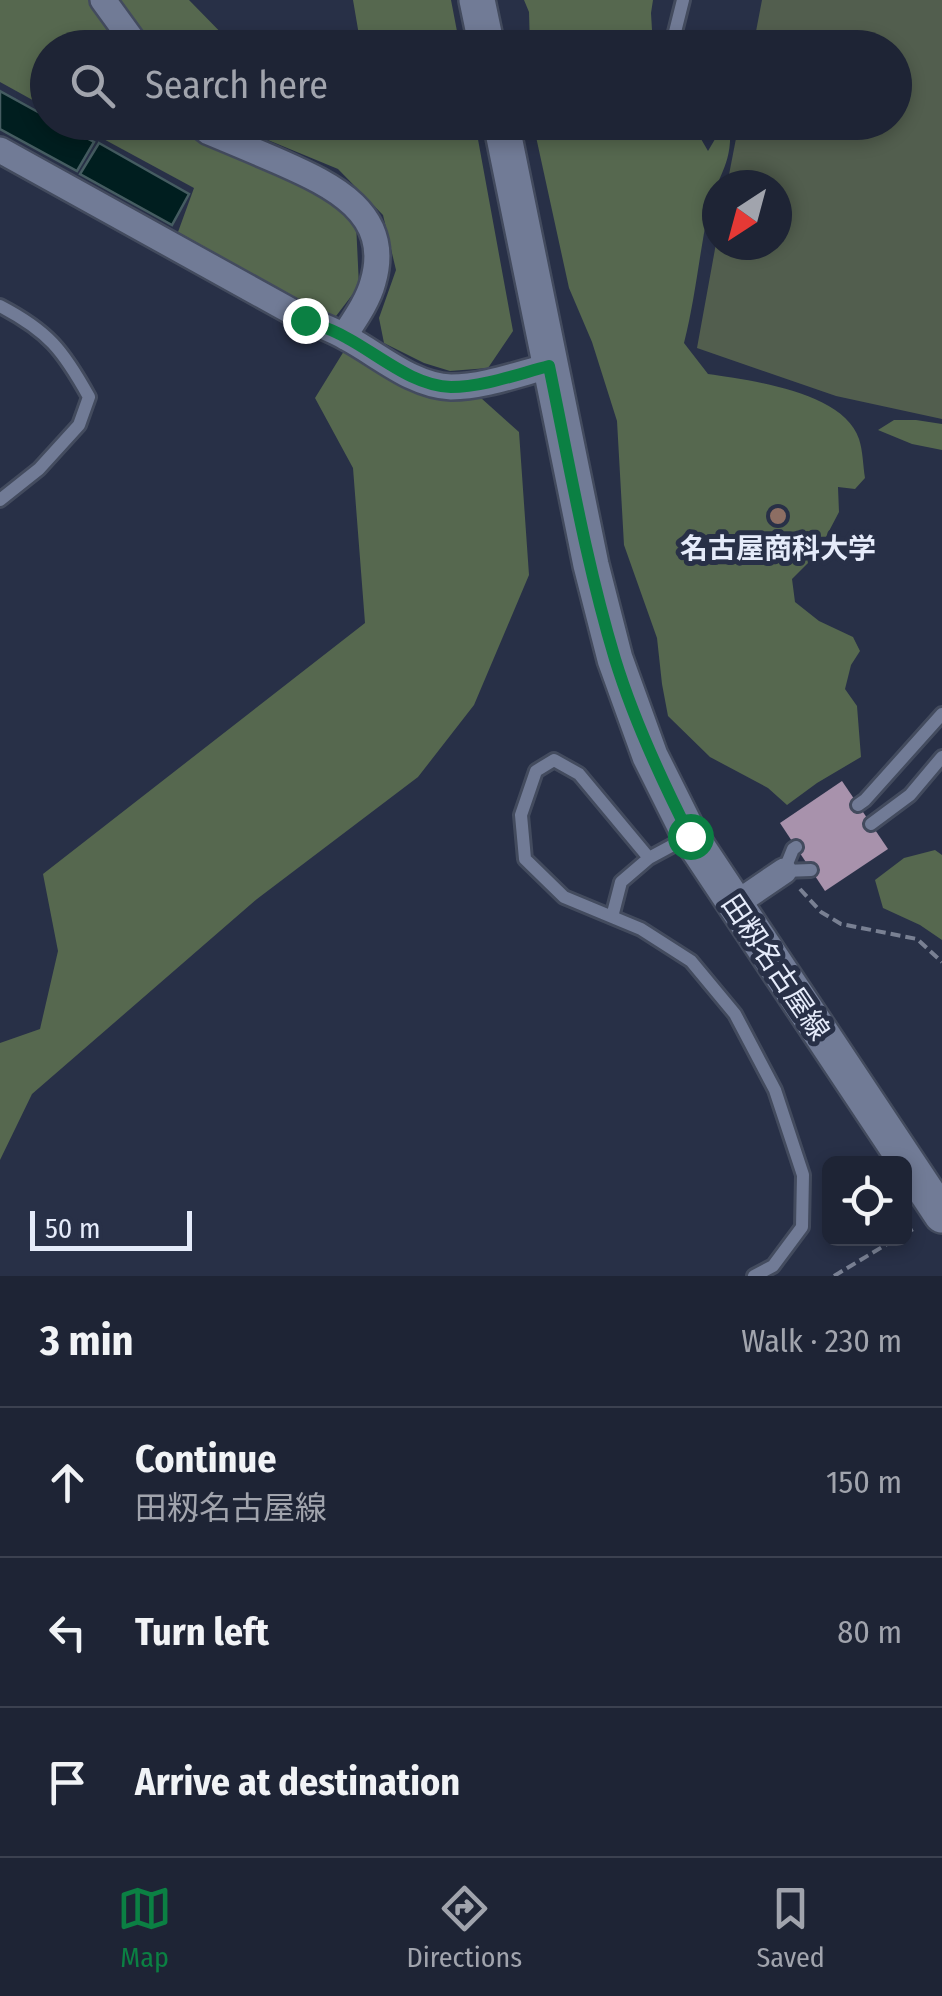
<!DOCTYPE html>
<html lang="en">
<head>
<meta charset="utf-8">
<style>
  :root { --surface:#1e2435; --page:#262c3d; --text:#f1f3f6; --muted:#a1a4ad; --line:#3c4150; --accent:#0b8043 }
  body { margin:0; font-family:"Fira Sans Condensed","Noto Sans JP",sans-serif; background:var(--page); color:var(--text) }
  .controls { position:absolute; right:30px; bottom:30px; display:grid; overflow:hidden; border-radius:15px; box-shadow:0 5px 15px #0003 }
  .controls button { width:90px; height:90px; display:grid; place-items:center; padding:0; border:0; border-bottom:2px solid var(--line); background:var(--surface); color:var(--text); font:50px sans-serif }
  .compass { position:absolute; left:702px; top:170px; width:90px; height:90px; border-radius:50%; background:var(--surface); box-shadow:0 5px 15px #0003; rotate:216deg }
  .scale { position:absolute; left:30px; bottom:25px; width:162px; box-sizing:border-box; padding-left:10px; border:5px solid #e5ebfa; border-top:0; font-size:28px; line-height:35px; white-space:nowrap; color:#e5ebfa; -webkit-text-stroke:8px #283047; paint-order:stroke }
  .stop { position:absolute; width:30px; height:30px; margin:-22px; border:8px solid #0b8043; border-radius:50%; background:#fff }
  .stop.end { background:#0b8043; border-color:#fff; box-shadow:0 2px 10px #0008 }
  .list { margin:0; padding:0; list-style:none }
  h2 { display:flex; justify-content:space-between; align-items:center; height:130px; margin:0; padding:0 40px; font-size:42px }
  h2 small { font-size:32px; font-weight:400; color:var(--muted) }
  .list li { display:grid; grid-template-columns:65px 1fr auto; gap:30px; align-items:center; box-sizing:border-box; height:150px; padding:0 40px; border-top:2px solid var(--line) }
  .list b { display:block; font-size:38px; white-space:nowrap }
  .list p { margin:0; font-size:32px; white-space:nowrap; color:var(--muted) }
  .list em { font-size:32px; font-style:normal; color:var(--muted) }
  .icon { flex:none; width:55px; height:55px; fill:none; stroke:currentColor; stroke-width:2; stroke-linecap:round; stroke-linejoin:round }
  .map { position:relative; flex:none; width:942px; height:1276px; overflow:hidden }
  .search { position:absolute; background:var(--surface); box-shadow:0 5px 15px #0003; left:30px; right:30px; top:30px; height:110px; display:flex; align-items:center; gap:25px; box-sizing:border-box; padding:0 35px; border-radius:55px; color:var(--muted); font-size:38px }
  .sheet { height:580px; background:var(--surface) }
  nav { display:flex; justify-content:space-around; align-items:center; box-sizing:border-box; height:140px; border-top:2px solid var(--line); background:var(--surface); font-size:28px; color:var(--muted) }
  nav a { display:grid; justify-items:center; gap:5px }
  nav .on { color:var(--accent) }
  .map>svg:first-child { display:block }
</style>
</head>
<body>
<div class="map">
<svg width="942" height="1276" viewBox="0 0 942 1276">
  <rect width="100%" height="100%" fill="#283047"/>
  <path fill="#525e4e" d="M 762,0 L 942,0 L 942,419 L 836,396 L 697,348 L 717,238 L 717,245 L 777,245 L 777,185 L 727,185 L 739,123 L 894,122 L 894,48 L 753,47 Z"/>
  <path fill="#56684f" d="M 0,0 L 92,0 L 126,47 L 48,48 L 47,108 L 0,82 Z
    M 113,0 L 189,0 L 235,47 L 146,47 Z
    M 353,0 L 451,0 L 460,47 L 361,47 Z
    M 524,0 L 653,0 L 651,13 L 653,47 L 530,47 L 529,12 Z
    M 74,123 L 185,123 L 325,195 L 356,223 L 359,286 L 333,320 L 178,232 L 194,188 Z
    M 227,123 L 475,123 L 513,331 L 488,368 L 450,371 L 424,363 L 384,343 L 379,318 L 396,270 L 383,215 L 338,169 Z
    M 533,123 L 698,123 L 697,132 L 708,151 L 721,129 L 730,131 C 732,167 714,181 708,212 C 699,256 695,300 684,343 L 708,374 C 750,380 844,392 859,439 C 863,451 863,466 865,478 L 855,489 L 838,487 L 839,512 L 817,554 L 792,579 L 795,602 L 819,621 L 853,637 L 860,651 L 851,665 L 845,689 L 857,706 L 861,757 L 817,783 L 787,805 L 768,788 L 710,757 L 668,716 L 662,684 L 657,638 L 624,545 L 617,421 L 592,342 L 569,288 Z
    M 344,351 L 437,400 L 481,398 L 519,432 L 529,575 L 474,705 L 418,777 L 257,899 L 32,1094 L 0,1160 L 0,1043 L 40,1029 L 58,951 L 43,874 L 365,623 L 353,468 L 315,398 Z
    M 894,420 L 916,420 L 942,424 L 942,450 L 912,444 L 878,430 Z
    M 935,850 L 942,855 L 942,940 L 920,925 L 883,908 L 875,880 L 904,858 Z"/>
  <path fill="#001e1f" stroke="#455c61" stroke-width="2.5" d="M 0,91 L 47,117 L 48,122 L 58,123 L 94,142 L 77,171 L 0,129 Z
    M 99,143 L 189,194 L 172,225 L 80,174 Z"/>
  <path fill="#a892ac" d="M 842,781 L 888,849 L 825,891 L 780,823 Z"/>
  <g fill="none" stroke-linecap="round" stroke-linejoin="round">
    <g stroke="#434b5e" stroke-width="18">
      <path id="lane" d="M 671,48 L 683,0
        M 0,306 C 48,331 63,350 89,397 L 79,425 L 39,469 L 0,500
        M 858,805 L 865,800 L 942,714
        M 871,824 L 910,795 L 942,757
        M 688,837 L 649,858 L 579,774 L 554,760 L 536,771 L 521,815 L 525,859 L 564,897 L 641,929 L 691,961 L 735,1014 L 775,1090 L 803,1175 L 802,1227 L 773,1266 L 754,1276
        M 796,847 L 793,849 L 784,871 L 811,870
        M 612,917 L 621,882 L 649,858"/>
    </g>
    <g stroke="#434b5e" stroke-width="30">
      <path id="street" d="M 103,0 L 138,48
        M 196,122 L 209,132 C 233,142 257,152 280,162 C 332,185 393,213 373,282 C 368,301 355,319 344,336
        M 0,150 L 305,319 C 319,325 334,330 347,338 C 379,355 413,386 451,387 C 483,387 518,374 549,366
        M 734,905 L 784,871"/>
    </g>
    <g stroke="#434b5e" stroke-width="40">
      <path id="secondary" d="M 477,0 L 487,48
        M 501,122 L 591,565 L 615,659 L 650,756 L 690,836 L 942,1215"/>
    </g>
    <path stroke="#798093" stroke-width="4" stroke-dasharray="10 5" stroke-linecap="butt" d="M 800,889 L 821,912 L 841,924 L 917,939 L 942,962
      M 904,1234 L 915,1228
      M 834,1276 L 897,1238"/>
    <use href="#lane" stroke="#717b96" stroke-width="12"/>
    <use href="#street" stroke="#717b96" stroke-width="25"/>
    <use href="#secondary" stroke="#717b96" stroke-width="35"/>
  </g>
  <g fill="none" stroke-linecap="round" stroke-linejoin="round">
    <path stroke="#0b8043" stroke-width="12" d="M 305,320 C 319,325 334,330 347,338 C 379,355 413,386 451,387 C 483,387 518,374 549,366 C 569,463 586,563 615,659 C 634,721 661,779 690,836"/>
  </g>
  <circle fill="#8d6e63" stroke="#283047" stroke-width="4" cx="778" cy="516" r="10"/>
  <g text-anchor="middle" stroke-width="10" stroke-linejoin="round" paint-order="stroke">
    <g font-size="28" font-weight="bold" fill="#e5ebfa" stroke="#283047">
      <text x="778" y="558">名古屋商科大学</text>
    </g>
    <g font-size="28" fill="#e5ebfa" stroke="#283047">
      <text transform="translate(776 967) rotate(56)" y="10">田籾名古屋線</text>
    </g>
  </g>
</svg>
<div class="controls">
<button><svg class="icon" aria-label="locate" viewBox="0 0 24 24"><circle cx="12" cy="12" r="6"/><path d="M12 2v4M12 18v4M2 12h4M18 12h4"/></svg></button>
</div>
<svg class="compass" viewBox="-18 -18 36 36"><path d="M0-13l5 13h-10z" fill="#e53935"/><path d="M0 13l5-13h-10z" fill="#a1a4ad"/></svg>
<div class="scale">50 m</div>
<div class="stop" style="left:690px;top:836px"></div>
<div class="stop end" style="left:305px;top:320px"></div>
<div class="search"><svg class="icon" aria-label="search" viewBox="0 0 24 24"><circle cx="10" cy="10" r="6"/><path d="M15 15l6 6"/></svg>Search here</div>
</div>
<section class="sheet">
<h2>3 min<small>Walk · 230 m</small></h2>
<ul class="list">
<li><svg class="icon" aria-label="ahead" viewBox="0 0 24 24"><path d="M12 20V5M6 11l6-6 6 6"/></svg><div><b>Continue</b><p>田籾名古屋線</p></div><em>150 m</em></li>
<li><svg class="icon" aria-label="left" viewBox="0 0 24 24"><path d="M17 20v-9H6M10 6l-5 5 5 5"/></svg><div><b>Turn left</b></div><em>80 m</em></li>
<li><svg class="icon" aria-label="arrive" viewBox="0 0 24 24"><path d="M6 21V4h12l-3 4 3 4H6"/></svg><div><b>Arrive at destination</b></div></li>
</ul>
</section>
<nav>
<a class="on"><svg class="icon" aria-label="map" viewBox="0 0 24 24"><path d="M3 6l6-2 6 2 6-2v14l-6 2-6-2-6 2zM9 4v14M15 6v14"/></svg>Map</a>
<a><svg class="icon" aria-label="directions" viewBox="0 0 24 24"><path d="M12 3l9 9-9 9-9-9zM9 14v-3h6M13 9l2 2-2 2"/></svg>Directions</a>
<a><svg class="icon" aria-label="saved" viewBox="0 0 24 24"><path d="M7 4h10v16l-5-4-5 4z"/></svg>Saved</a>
</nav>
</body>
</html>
